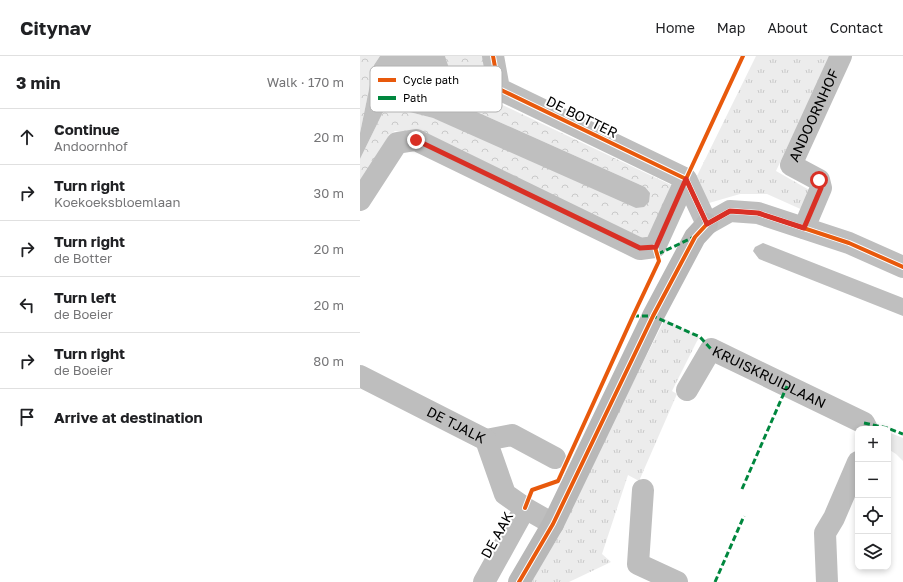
<!DOCTYPE html>
<html lang="en">
<head>
<meta charset="utf-8">
<style>
  :root { --surface:#fff; --page:#f6f6f6; --text:#202124; --muted:#757577; --line:#e0e0e0 }
  body { margin:0; font-family:"Golos Text",sans-serif; background:var(--page); color:var(--text) }
  .controls { position:absolute; right:12px; bottom:12px; display:grid; overflow:hidden; border-radius:8px; box-shadow:0 2px 6px #0003 }
  .controls button { width:36px; height:36px; display:grid; place-items:center; padding:0; border:0; border-bottom:1px solid var(--line); background:var(--surface); color:var(--text); font:20px sans-serif }
  .stop { position:absolute; width:12px; height:12px; margin:-9px; border:3px solid #d93025; border-radius:50%; background:#fff }
  .stop.end { background:#d93025; border-color:#fff; box-shadow:0 1px 4px #0008 }
  .list { margin:0; padding:0; list-style:none }
  h2 { display:flex; justify-content:space-between; align-items:center; height:52px; margin:0; padding:0 16px; font-size:17px }
  h2 small { font-size:13px; font-weight:400; color:var(--muted) }
  .list li { display:grid; grid-template-columns:26px 1fr auto; gap:12px; align-items:center; box-sizing:border-box; height:56px; padding:0 16px; border-top:1px solid var(--line) }
  .list b { display:block; font-size:15px; white-space:nowrap }
  .list p { margin:0; font-size:13px; white-space:nowrap; color:var(--muted) }
  .list em { font-size:13px; font-style:normal; color:var(--muted) }
  .icon { flex:none; width:22px; height:22px; fill:none; stroke:currentColor; stroke-width:2; stroke-linecap:round; stroke-linejoin:round }
  .map { position:relative; flex:none; width:543px; height:526px; overflow:hidden }
  header { display:flex; align-items:center; gap:24px; box-sizing:border-box; height:56px; padding:0 20px; background:var(--surface); border-bottom:1px solid var(--line) }
  header strong { font-size:19px }
  nav { display:flex; gap:22px; margin-inline-start:auto; font-size:14px }
  main { display:flex }
  aside { flex:1; background:var(--surface) }
  .map>svg:first-child { display:block }
</style>
</head>
<body>
<header>
<strong>Citynav</strong>
<nav><a>Home</a><a>Map</a><a>About</a><a>Contact</a></nav>
</header>
<main>
<aside>
<h2>3 min<small>Walk · 170 m</small></h2>
<ul class="list">
<li><svg class="icon" aria-label="ahead" viewBox="0 0 24 24"><path d="M12 20V5M6 11l6-6 6 6"/></svg><div><b>Continue</b><p>Andoornhof</p></div><em>20 m</em></li>
<li><svg class="icon" aria-label="right" viewBox="0 0 24 24"><path d="M7 20v-9h11M14 6l5 5-5 5"/></svg><div><b>Turn right</b><p>Koekoeksbloemlaan</p></div><em>30 m</em></li>
<li><svg class="icon" aria-label="right" viewBox="0 0 24 24"><path d="M7 20v-9h11M14 6l5 5-5 5"/></svg><div><b>Turn right</b><p>de Botter</p></div><em>20 m</em></li>
<li><svg class="icon" aria-label="left" viewBox="0 0 24 24"><path d="M17 20v-9H6M10 6l-5 5 5 5"/></svg><div><b>Turn left</b><p>de Boeier</p></div><em>20 m</em></li>
<li><svg class="icon" aria-label="right" viewBox="0 0 24 24"><path d="M7 20v-9h11M14 6l5 5-5 5"/></svg><div><b>Turn right</b><p>de Boeier</p></div><em>80 m</em></li>
<li><svg class="icon" aria-label="arrive" viewBox="0 0 24 24"><path d="M6 21V4h12l-3 4 3 4H6"/></svg><div><b>Arrive at destination</b></div></li>
</ul>
</aside>
<div class="map">
<svg width="543" height="526" viewBox="0 0 543 526">
  <defs>
    <pattern id="grass-tufts" width="24" height="20" patternUnits="userSpaceOnUse"><rect width="24" height="20" fill="#ececec"/><path d="M3 7l-1-3M5 7V3M7 7l1-3M15 17l-1-3M17 17v-4M19 17l1-3" fill="none" stroke="#c9c9c9"/></pattern>
    <pattern id="forest-crowns" width="20" height="18" patternUnits="userSpaceOnUse"><rect width="20" height="18" fill="#ececec"/><path d="M2 6a3 3 0 1 1 6 0M12 15a3 3 0 1 1 6 0" fill="none" stroke="#c9c9c9"/></pattern>
  </defs>
  <rect width="100%" height="100%" fill="#fff"/>
  <path fill="url(#grass-tufts)" d="M 396,0 L 470,0 L 416,115 L 451,135 L 445,155 L 407,138 L 380,138 L 349,147 L 335,124 Z
    M 305,263 L 339,281 L 312,335 L 317,338 L 279,425 L 268,419 L 242,498 L 251,506 L 209,526 L 172,526 Z"/>
  <path fill="url(#forest-crowns)" d="M 0,0 L 20,0 L 14,9 L 0,77 Z
    M 85,0 L 122,0 L 127,17 L 130,43 L 311,129 L 304,153 L 287,183 L 275,184 L 59,79 L 35,75 L 29,79 L 0,136 L 0,103 L 26,50 L 73,62 L 285,131 L 99,48 L 92,39 L 89,12 Z"/>
  <path fill="#ececec" d="M 528,376 L 543,382 L 543,405 L 536,398 L 528,393 Z"/>
  <path fill="#bfbfbf" d="M 20,0 L 85,0 L 89,12 L 92,39 L 99,48 L 285,131 L 290,137 L 289,146 L 284,151 L 276,152 L 73,62 L 26,50 L 0,103 L 0,77 L 14,9 Z
    M 403,187 L 543,242 L 543,260 L 399,203 L 393,195 L 395,191 Z"/>
  <g fill="none" stroke-linecap="round" stroke-linejoin="round">
    <g stroke="#bebebe" stroke-width="22">
      <path d="M 133,0 L 139,33 L 326,123 L 347,168 L 370,155 L 398,157 L 489,187 L 543,211"/>
      <path d="M 0,144 L 37,87 L 56,84 L 280,193 L 295,191 L 326,123"/>
      <path id="s1" d="M 444,172 L 461,132 L 459,124 L 431,109 L 481,0"/>
      <path id="s2" d="M 0,320 L 126,384 L 152,379 L 195,402"/>
      <path id="s3" d="M 327,334 L 351,293 L 504,367 L 507,373"/>
      <path d="M 283,434 L 278,508 L 317,526"/>
      <path d="M 165,452 L 193,468"/>
      <path d="M 124,526 L 165,452 L 145,438 L 126,384"/>
      <path d="M 467,526 L 465,477 L 474,462 L 498,406"/>
    </g>
    <path stroke="#b8b8b8" stroke-width="22" d="M 159,526 L 193,468 L 293,260 L 335,181 L 347,168"/>
    <path stroke="#00873e" stroke-width="3" stroke-dasharray="6 3" stroke-linecap="butt" d="M 298,198 L 334,181
      M 273,260 L 293,260 L 340,281 L 351,293
      M 504,367 L 527,372 L 543,378
      M 382,433 L 427,330
      M 355,526 L 384,460"/>
    <g stroke="#fff" stroke-width="6">
      <path id="cycleway" d="M 133,0 L 139,33 L 326,123 L 347,168
        M 326,123 L 383,0
        M 165,452 L 172,434 L 198,425 L 273,260 L 299,205 L 295,191
        M 159,526 L 193,468 L 293,260 L 335,181 L 347,168 L 370,155 L 398,157 L 489,187 L 543,211"/>
    </g>
    <use href="#cycleway" stroke="#e8590c" stroke-width="4"/>
  </g>
  <g fill="none" stroke-linecap="round" stroke-linejoin="round">
    <path stroke="#d93025" stroke-width="5" d="M 56,84 L 280,192 L 296,191 L 326,123 L 347,168 L 370,155 L 398,157 L 444,172 L 461,132 L 459,124"/>
  </g>
  <g text-anchor="middle" stroke-width="4" stroke-linejoin="round" paint-order="stroke">
    <g font-size="14" fill="#000" stroke="#fff">
      <text dy="5" stroke="none"><textPath href="#s1" startOffset="138">ANDOORNHOF</textPath></text>
      <text transform="translate(222 61) rotate(26)" y="5">DE BOTTER</text>
      <text dy="5" stroke="none"><textPath href="#s3" startOffset="112">KRUISKRUIDLAAN</textPath></text>
      <text dy="5" stroke="none"><textPath href="#s2" startOffset="108">DE TJALK</textPath></text>
      <text transform="translate(137 479) rotate(-61)" y="5">DE AAK</text>
    </g>
  </g>
  <rect x="10" y="10" width="132" height="46" rx="6" fill="#fff" stroke="#b2b2b2" stroke-width="1"/>
  <rect x="18" y="22" width="18" height="4" fill="#e8590c"/>
  <rect x="18" y="40" width="18" height="4" fill="#00873e"/>
  <g font-size="11" fill="#000">
    <text x="43" y="28">Cycle path</text>
    <text x="43" y="46">Path</text>
  </g>
</svg>
<div class="controls">
<button>+</button>
<button>−</button>
<button><svg class="icon" aria-label="locate" viewBox="0 0 24 24"><circle cx="12" cy="12" r="6"/><path d="M12 2v4M12 18v4M2 12h4M18 12h4"/></svg></button>
<button><svg class="icon" aria-label="layers" viewBox="0 0 24 24"><path d="M12 4l9 5-9 5-9-5zM3 14l9 5 9-5"/></svg></button>
</div>
<div class="stop" style="left:459px;top:124px"></div>
<div class="stop end" style="left:56px;top:84px"></div>
</div>
</main>
</body>
</html>
